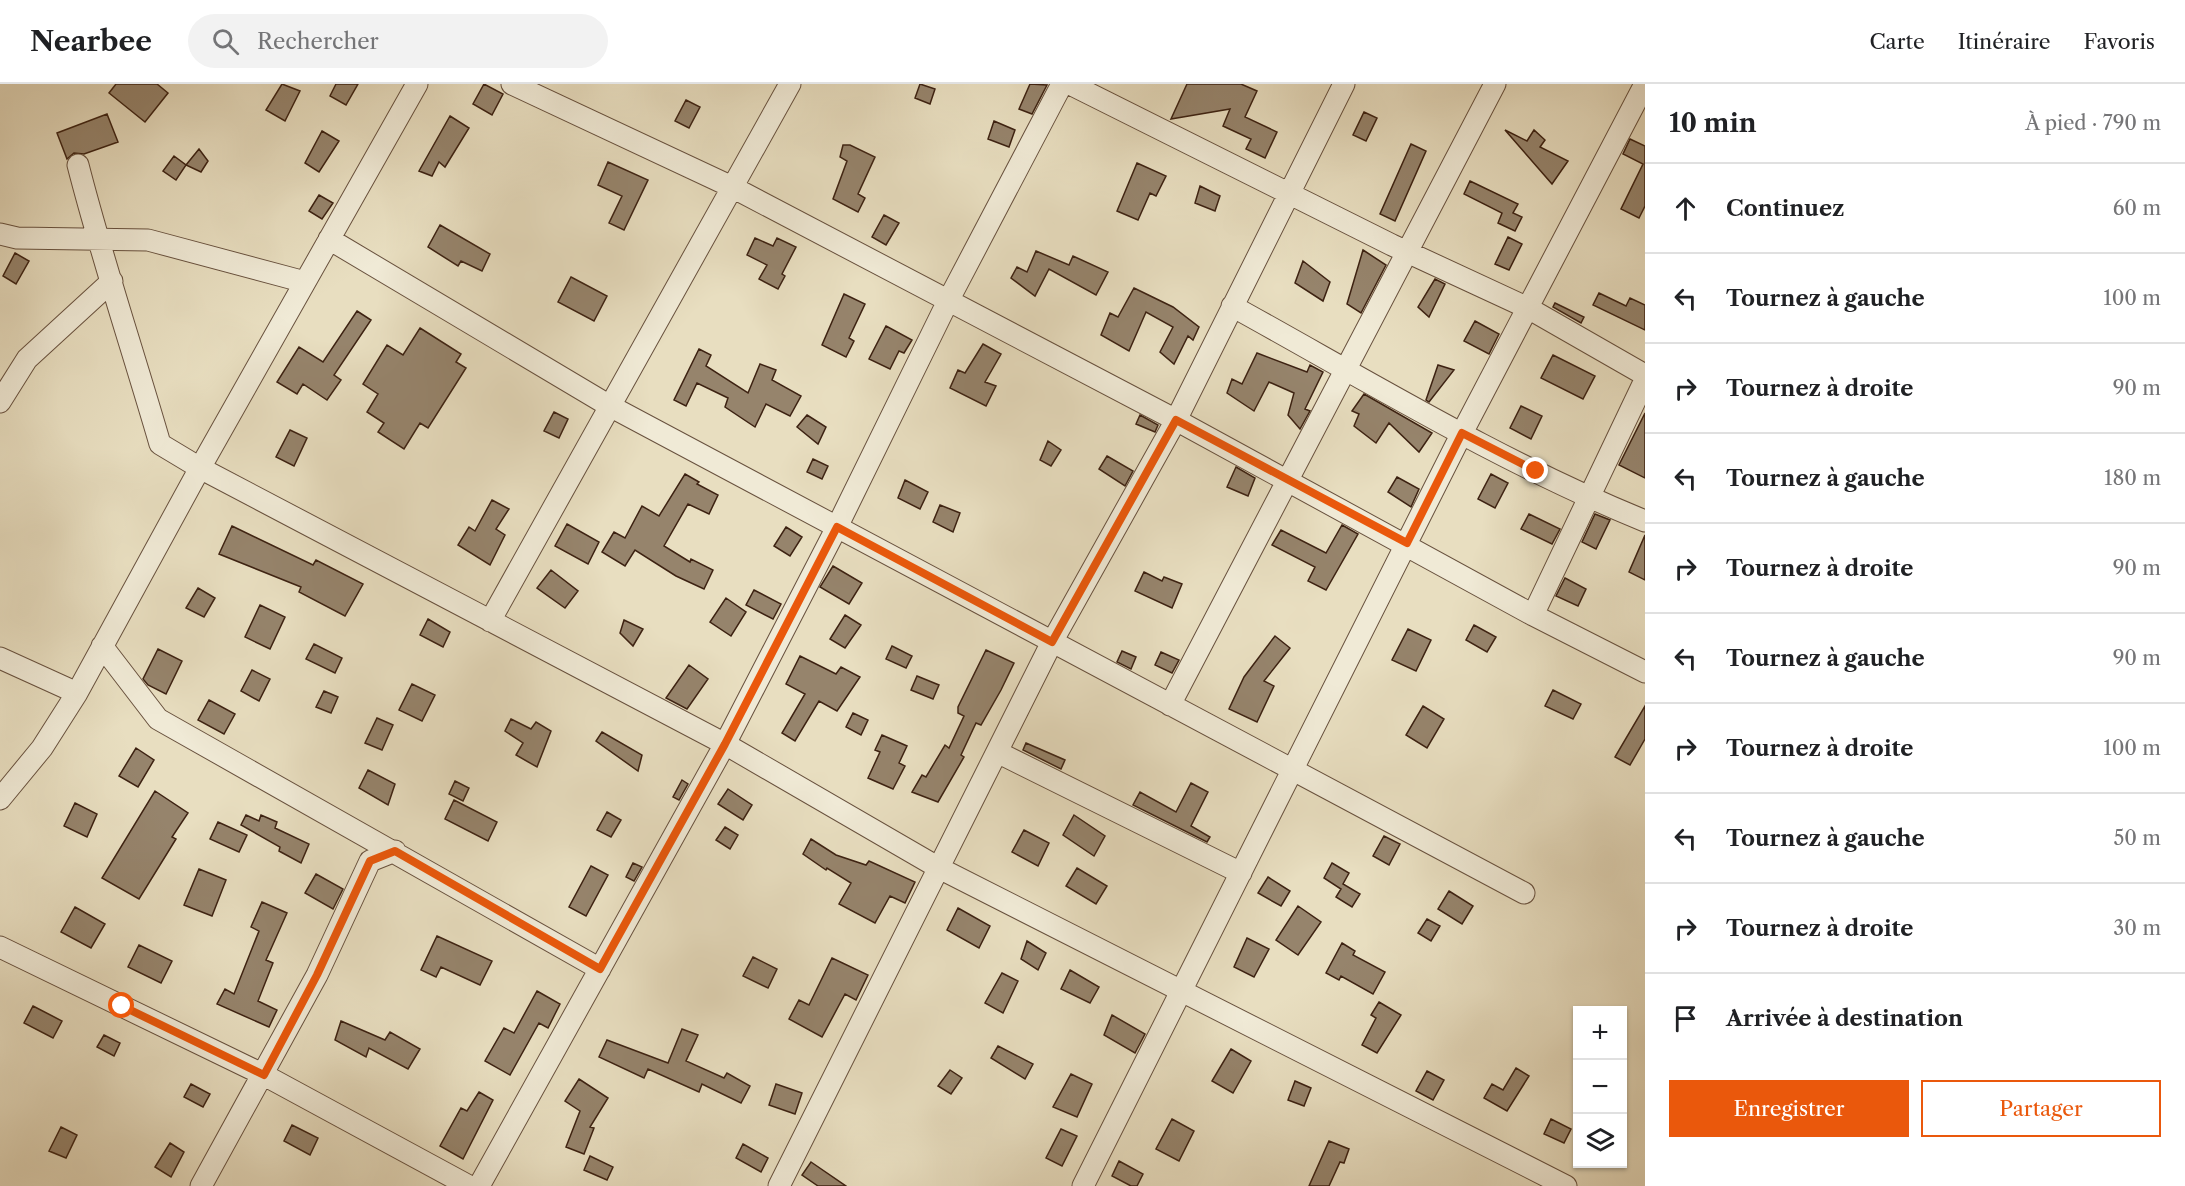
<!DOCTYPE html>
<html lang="fr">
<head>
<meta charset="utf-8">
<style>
  :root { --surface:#fff; --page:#f2f2f2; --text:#202124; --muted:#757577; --line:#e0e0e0; --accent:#ea580c }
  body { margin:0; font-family:"Libre Caslon Text",serif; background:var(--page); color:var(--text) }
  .controls { position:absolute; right:18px; bottom:18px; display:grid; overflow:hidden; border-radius:0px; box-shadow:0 2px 4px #0004 }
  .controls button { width:54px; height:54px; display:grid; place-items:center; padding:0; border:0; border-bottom:2px solid var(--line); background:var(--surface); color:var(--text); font:30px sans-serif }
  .stop { position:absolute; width:18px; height:18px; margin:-14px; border:4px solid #ea580c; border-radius:50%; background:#fff }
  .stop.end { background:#ea580c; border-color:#fff; box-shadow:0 2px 6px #0008 }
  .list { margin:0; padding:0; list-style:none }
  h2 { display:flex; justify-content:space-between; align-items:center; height:78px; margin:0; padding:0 24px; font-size:26px }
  h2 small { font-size:20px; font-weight:400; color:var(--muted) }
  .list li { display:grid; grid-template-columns:39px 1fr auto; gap:18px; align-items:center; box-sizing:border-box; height:90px; padding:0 24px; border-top:2px solid var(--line) }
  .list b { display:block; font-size:22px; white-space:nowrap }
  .list em { font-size:20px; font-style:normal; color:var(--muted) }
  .actions { display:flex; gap:12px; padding:18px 24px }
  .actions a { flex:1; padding:14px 0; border:2px solid var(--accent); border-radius:0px; text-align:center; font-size:21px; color:var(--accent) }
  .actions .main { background:var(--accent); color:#fff }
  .icon { flex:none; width:33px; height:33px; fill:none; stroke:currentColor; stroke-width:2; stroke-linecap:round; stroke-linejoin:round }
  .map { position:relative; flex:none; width:1645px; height:1102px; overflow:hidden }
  header { display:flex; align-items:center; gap:36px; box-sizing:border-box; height:84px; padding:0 30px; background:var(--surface); border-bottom:2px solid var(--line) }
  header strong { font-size:28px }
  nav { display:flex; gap:33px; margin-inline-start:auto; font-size:21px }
  .search { width:420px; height:54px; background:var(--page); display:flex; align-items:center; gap:15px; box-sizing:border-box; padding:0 21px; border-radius:33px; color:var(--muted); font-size:22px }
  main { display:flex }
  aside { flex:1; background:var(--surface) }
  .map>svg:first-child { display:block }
</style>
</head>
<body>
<header>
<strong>Nearbee</strong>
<div class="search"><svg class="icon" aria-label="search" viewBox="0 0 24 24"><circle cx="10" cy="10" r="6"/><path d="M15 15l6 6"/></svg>Rechercher</div>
<nav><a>Carte</a><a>Itinéraire</a><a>Favoris</a></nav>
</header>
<main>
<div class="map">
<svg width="1645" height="1102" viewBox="0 0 1645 1102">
  <rect width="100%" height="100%" fill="#e8dec0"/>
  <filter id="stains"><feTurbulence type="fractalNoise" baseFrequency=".00333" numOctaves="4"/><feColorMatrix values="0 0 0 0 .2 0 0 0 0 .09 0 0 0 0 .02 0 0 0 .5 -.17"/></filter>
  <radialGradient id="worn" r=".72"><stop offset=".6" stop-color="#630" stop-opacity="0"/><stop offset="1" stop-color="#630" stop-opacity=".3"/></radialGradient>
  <path fill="#96846c" stroke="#3d2212" stroke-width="1.5" d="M 116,0 L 157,0 L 168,9 L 145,38 L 109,9 Z
    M 282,0 L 300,7 L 285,37 L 266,26 Z
    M 336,0 L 358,0 L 346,21 L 330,12 Z
    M 484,0 L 503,10 L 492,31 L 473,20 Z
    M 920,0 L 935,5 L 930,20 L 915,14 Z
    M 1030,0 L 1047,1 L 1032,30 L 1019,25 Z
    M 1187,0 L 1241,0 L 1257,7 L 1245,33 L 1277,48 L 1265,74 L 1246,65 L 1251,55 L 1223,42 L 1230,25 L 1171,35 Z
    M 686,16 L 700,23 L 689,44 L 675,37 Z
    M 1364,28 L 1377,34 L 1366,57 L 1353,51 Z
    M 107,30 L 118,58 L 84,70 L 74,69 L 67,75 L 57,49 Z
    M 450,32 L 469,44 L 445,83 L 439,78 L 432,92 L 419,87 Z
    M 994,37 L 1015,46 L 1009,63 L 988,55 Z
    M 1505,46 L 1527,57 L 1534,46 L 1545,56 L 1540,63 L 1568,77 L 1552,100 Z
    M 322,47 L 339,57 L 319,88 L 305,79 Z
    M 1630,55 L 1645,62 L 1645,122 L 1639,134 L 1621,125 L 1643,80 L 1623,70 Z
    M 1411,60 L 1426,67 L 1395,137 L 1380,130 Z
    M 843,61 L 850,61 L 875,73 L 858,110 L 865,114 L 858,128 L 833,115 L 847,77 L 840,73 Z
    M 199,65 L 208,77 L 201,88 L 186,81 Z
    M 174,72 L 186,81 L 176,96 L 163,87 Z
    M 608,78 L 648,96 L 624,146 L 609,139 L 622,112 L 598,101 Z
    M 1137,79 L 1166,92 L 1156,112 L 1150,109 L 1138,136 L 1117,127 Z
    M 1470,97 L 1518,120 L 1513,129 L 1522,133 L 1515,147 L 1498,139 L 1502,129 L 1464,110 Z
    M 1200,102 L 1220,112 L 1215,127 L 1195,119 Z
    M 319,111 L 333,119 L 322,135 L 309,127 Z
    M 884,131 L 899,139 L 886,161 L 872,153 Z
    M 440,141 L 490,170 L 482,187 L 461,177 L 458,182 L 428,163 Z
    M 1508,153 L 1522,160 L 1509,186 L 1495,180 Z
    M 755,154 L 773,162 L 777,154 L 796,163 L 782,190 L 785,192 L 778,205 L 759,195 L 767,181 L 747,171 Z
    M 1363,166 L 1386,181 L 1361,229 L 1347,220 Z
    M 1036,167 L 1069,181 L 1073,172 L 1108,188 L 1096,211 L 1049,185 L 1035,212 L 1011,194 L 1017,183 L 1027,188 Z
    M 15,169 L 29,177 L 16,200 L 3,192 Z
    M 1303,177 L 1330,198 L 1323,217 L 1295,199 Z
    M 571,193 L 607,212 L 594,237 L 558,218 Z
    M 1435,195 L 1445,200 L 1429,233 L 1418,223 Z
    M 1134,204 L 1173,223 L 1199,243 L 1193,256 L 1188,252 L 1174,280 L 1160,268 L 1173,243 L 1146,228 L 1129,267 L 1101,251 L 1110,229 L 1118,233 Z
    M 1599,209 L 1626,222 L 1630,214 L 1645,221 L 1645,246 L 1593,221 Z
    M 844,210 L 865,220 L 849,254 L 854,257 L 846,273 L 822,261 Z
    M 1555,219 L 1584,233 L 1581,239 L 1553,223 Z
    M 357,227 L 371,236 L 334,291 L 341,296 L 327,316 L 303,300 L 297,310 L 277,298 L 299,263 L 323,278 Z
    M 1475,237 L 1499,250 L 1489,270 L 1464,257 Z
    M 886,242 L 912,256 L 904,269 L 899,267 L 890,285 L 869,275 Z
    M 420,244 L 461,270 L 456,278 L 466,284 L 428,344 L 420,339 L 404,365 L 378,348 L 384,339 L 367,328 L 378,310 L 363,300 L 387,261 L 403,271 Z
    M 983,260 L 1001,270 L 985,298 L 996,302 L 986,322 L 950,304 L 958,286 L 965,289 Z
    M 699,265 L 711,271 L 706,282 L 748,309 L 760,280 L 776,286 L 772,296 L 801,312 L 790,332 L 766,320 L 755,343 L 725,323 L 728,314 L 697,299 L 686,322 L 674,316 Z
    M 1257,269 L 1307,288 L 1310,281 L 1323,288 L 1305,325 L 1310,327 L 1300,345 L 1288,331 L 1294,309 L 1269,298 L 1254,327 L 1227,309 L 1232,295 L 1242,300 Z
    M 1553,271 L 1595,292 L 1583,315 L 1541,294 Z
    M 1438,281 L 1454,286 L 1429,318 L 1426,316 Z
    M 1364,310 L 1432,349 L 1419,368 L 1389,339 L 1376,359 L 1354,342 L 1359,330 L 1352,327 Z
    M 1521,322 L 1542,332 L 1531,355 L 1510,344 Z
    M 554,328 L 568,335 L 559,354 L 544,347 Z
    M 1645,329 L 1645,394 L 1619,381 Z
    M 807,331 L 826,343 L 818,360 L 797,343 Z
    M 1140,331 L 1158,341 L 1155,348 L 1136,340 Z
    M 290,346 L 307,354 L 294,382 L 276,373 Z
    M 1048,357 L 1061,366 L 1051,382 L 1040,376 Z
    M 1107,372 L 1133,387 L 1125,402 L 1099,385 Z
    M 813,375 L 828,382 L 822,395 L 807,388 Z
    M 1236,383 L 1255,394 L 1248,412 L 1227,403 Z
    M 685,390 L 699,398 L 697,400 L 718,411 L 709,430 L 688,420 L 664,462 L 690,478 L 691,475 L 713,486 L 704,505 L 676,492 L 635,466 L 625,482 L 602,468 L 614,448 L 625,454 L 642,422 L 659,432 Z
    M 1491,390 L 1508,399 L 1495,424 L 1478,415 Z
    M 1397,393 L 1419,405 L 1411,423 L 1388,408 Z
    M 905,396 L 928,408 L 920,425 L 898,414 Z
    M 492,416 L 509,425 L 496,445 L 505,451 L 490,481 L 458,461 L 469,443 L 475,447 Z
    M 940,421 L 960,429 L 953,448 L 933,438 Z
    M 1529,430 L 1560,445 L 1552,460 L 1521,445 Z
    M 1595,430 L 1610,436 L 1596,465 L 1582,458 Z
    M 567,440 L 599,458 L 588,480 L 555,462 Z
    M 1342,441 L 1358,450 L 1326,506 L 1308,497 L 1315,483 L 1272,461 L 1281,446 L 1326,469 Z
    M 232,442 L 313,481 L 316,476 L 363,500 L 345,532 L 299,508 L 301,503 L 219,470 Z
    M 786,443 L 802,453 L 790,472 L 774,462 Z
    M 1645,451 L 1645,496 L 1629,488 Z
    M 833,482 L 862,499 L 849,520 L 820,503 Z
    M 551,486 L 578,507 L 565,524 L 537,504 Z
    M 1144,488 L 1162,497 L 1164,493 L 1182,500 L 1172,524 L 1135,507 Z
    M 1565,494 L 1586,505 L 1578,522 L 1556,512 Z
    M 198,504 L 215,514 L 204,533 L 186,524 Z
    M 754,506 L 781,520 L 773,535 L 746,521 Z
    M 726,514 L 746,528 L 731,552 L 710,538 Z
    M 260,521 L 285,533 L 270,565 L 245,553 Z
    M 845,531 L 861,541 L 845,564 L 830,555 Z
    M 428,535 L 450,548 L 443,563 L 420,551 Z
    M 624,536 L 643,545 L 633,562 L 620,549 Z
    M 1474,541 L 1496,553 L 1487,568 L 1466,556 Z
    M 1408,545 L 1431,556 L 1416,587 L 1392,576 Z
    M 1275,552 L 1290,564 L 1264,597 L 1274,602 L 1257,638 L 1229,625 L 1244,593 Z
    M 314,560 L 342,574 L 335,589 L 306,575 Z
    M 892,562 L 912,572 L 906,584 L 886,575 Z
    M 158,565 L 182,577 L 166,610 L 148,601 L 143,595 Z
    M 986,566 L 1014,579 L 1001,606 L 981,641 L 976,639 L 961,671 L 964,673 L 938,718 L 912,708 L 922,691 L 926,693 L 945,661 L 949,664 L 964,632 L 958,629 L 958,623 Z
    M 1122,567 L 1136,573 L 1131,585 L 1117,578 Z
    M 1161,568 L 1179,576 L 1172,589 L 1155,581 Z
    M 800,572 L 836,590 L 841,583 L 860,593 L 837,627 L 819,617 L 795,657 L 782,649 L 805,610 L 786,600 Z
    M 689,581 L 708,595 L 687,625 L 666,614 Z
    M 252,586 L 270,595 L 259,617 L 241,607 Z
    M 917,592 L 939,601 L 933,615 L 911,606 Z
    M 412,600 L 435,611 L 422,637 L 399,626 Z
    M 1553,606 L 1581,620 L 1573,635 L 1545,622 Z
    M 324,607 L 338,613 L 331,629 L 316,623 Z
    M 209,616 L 235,630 L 224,650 L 198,636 Z
    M 1423,622 L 1444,635 L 1427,664 L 1406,651 Z
    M 1645,622 L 1645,655 L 1630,681 L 1615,673 Z
    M 853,629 L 868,636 L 861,651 L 846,643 Z
    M 377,634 L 393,641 L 382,666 L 365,659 Z
    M 511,635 L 531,645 L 536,638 L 551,647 L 537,683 L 516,671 L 523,659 L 505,647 Z
    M 602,648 L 642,671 L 638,687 L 596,657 Z
    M 882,651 L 907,662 L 899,679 L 905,682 L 893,705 L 868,694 L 880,668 L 875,666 Z
    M 1026,659 L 1065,676 L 1061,685 L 1023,666 Z
    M 136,664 L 154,676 L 138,703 L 119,692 Z
    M 368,686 L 395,700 L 388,721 L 359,704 Z
    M 682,696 L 688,700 L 679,716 L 673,713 Z
    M 455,697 L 469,704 L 463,717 L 449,710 Z
    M 1191,699 L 1208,708 L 1191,742 L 1210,753 L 1207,758 L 1133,721 L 1140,708 L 1176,728 Z
    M 728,705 L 752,721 L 743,736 L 718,720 Z
    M 155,707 L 188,729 L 172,753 L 176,755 L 139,815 L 102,794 Z
    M 454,716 L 497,738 L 488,757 L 445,735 Z
    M 75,719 L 97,730 L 87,753 L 64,742 Z
    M 607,728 L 621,736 L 611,753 L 597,746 Z
    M 246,731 L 259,737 L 261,731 L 277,738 L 275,744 L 309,760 L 301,779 L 279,767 L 280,763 L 241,741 Z
    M 1074,731 L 1105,752 L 1094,772 L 1063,751 Z
    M 218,738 L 247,751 L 239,768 L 210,755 Z
    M 725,743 L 738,751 L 730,765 L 716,756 Z
    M 1024,746 L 1049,759 L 1038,782 L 1012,768 Z
    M 1384,752 L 1400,760 L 1389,781 L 1373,772 Z
    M 811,755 L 836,771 L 866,781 L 869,777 L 915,798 L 905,819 L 890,812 L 875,839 L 839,820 L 851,799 L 827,784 L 826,786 L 803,770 Z
    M 633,779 L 642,783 L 634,797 L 626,793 Z
    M 1332,779 L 1349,789 L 1343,800 L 1360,810 L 1352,823 L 1336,813 L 1341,805 L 1324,794 Z
    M 591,782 L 608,791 L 586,832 L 569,823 Z
    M 1077,784 L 1107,802 L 1096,820 L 1066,802 Z
    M 199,785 L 226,796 L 212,832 L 184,821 Z
    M 316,790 L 343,805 L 333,825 L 305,809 Z
    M 1268,793 L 1290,807 L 1281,822 L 1258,809 Z
    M 1449,807 L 1473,822 L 1462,840 L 1438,825 Z
    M 262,818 L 287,829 L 266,876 L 273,879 L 258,917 L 277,926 L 269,943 L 217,920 L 225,905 L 234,910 L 259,847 L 251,843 Z
    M 1298,822 L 1321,838 L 1298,871 L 1276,856 Z
    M 75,823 L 105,840 L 91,864 L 61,848 Z
    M 958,824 L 990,842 L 979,864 L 947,846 Z
    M 1427,835 L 1440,842 L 1431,857 L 1418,849 Z
    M 437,852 L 492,877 L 480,901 L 441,883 L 436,893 L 421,886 Z
    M 1247,854 L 1269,865 L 1254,893 L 1234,883 Z
    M 1027,857 L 1046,869 L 1038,886 L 1021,875 Z
    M 1342,859 L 1355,867 L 1353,871 L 1385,888 L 1373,910 L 1341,892 L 1339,896 L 1326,889 Z
    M 139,861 L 172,877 L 161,899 L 128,883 Z
    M 753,873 L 777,885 L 768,904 L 743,892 Z
    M 832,874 L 868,891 L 856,916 L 845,910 L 822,953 L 789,935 L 799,916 L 809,921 Z
    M 1070,886 L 1099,903 L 1090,919 L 1061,905 Z
    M 1002,889 L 1018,897 L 1003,929 L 985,919 Z
    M 537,907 L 560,920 L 548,944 L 539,939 L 510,991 L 485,977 L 504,944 L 514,949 Z
    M 1379,918 L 1401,931 L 1377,969 L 1362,961 L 1376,934 L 1371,931 Z
    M 33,922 L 62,937 L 53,954 L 24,939 Z
    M 1112,931 L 1145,950 L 1135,969 L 1104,951 Z
    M 341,937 L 385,956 L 390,948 L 420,965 L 408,985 L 369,964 L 366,973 L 335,956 Z
    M 682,945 L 698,951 L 686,977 L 724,994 L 727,989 L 750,1002 L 741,1019 L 702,1000 L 699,1008 L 648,985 L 644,994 L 599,973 L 607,956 L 668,979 Z
    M 104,951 L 120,959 L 114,972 L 97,963 Z
    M 998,962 L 1033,980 L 1025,995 L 991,974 Z
    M 1231,965 L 1251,977 L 1233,1009 L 1212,997 Z
    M 1516,984 L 1529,992 L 1507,1027 L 1484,1014 L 1492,1000 L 1503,1006 Z
    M 950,986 L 962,994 L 951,1010 L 938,1002 Z
    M 1427,987 L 1444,996 L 1433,1016 L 1416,1007 Z
    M 1071,990 L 1092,1000 L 1077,1033 L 1053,1023 Z
    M 579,995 L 608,1014 L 590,1043 L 594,1044 L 584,1070 L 566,1063 L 580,1027 L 565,1017 Z
    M 1295,997 L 1311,1004 L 1304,1022 L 1288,1016 Z
    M 191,1000 L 210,1010 L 203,1023 L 184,1013 Z
    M 776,1000 L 802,1009 L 795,1030 L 769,1021 Z
    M 479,1008 L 493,1016 L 463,1075 L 440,1062 L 461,1024 L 467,1027 Z
    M 1172,1035 L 1194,1047 L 1179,1077 L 1156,1065 Z
    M 1551,1035 L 1571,1045 L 1564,1059 L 1544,1050 Z
    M 292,1041 L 318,1054 L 310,1071 L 284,1057 Z
    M 61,1043 L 77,1051 L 66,1074 L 49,1067 Z
    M 1061,1045 L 1077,1052 L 1062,1082 L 1046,1074 Z
    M 1329,1057 L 1349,1065 L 1344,1079 L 1340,1078 L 1329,1102 L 1309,1102 Z
    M 170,1059 L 184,1068 L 171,1093 L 155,1083 Z
    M 743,1060 L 768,1074 L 761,1088 L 736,1074 Z
    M 590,1072 L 613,1083 L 607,1096 L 584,1086 Z
    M 1119,1077 L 1143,1090 L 1137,1102 L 1131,1102 L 1112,1092 Z
    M 811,1078 L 846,1102 L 818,1102 L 802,1091 Z"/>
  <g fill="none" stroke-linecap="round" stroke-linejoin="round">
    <g stroke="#68513e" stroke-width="23">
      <path id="minor" d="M 512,0 L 732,103 L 1176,336 L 1533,531 L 1645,588
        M 1070,0 L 1392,161 L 1528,224 L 1645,291
        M 78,81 C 102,175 133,267 160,360 L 200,384 L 725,660 L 939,784 L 1566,1102
        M 0,150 L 17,154 L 148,156 L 305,198
        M 329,155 L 608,321 L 1524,809
        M 1232,222 C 1368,297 1502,379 1645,437
        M 0,318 L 27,275 L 112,197
        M 1533,531 L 1645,296
        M 490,537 L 790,0
        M 102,562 L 158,635 L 600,885
        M 0,574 L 77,609
        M 1170,621 L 1495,0
        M 997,668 L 1241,789
        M 0,715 L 42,664 L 77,609 L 200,384 L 417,0
        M 0,863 L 264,991 L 469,1102
        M 201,1102 L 317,891 L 370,777 L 395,767
        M 479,1102 L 725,660 L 837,443 L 948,217 L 1062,0
        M 779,1102 L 1052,558 L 1176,336 L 1344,0
        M 1083,1102 L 1462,349 L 1645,0"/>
    </g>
    <use href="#minor" stroke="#f0ead6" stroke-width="21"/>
  </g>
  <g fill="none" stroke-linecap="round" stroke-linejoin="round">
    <path stroke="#ea580c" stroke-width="8" d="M 122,922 L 264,991 L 317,891 L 370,777 L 395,767 L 600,885 L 725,660 L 837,443 L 1052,558 L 1176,336 L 1407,459 L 1462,349 L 1536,387"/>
  </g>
  <rect width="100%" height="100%" filter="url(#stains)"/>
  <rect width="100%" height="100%" fill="url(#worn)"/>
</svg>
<div class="controls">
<button>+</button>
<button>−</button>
<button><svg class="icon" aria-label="layers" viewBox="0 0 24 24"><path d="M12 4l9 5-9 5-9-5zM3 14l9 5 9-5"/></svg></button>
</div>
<div class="stop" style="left:122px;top:922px"></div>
<div class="stop end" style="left:1536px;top:387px"></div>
</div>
<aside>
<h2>10 min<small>À pied · 790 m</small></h2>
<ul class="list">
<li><svg class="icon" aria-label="ahead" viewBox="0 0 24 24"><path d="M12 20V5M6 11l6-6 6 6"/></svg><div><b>Continuez</b></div><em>60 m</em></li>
<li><svg class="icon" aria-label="left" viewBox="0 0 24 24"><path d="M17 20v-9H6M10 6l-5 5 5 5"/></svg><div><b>Tournez à gauche</b></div><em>100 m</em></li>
<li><svg class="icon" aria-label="right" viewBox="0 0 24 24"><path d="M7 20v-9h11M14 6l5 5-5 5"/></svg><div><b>Tournez à droite</b></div><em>90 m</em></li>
<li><svg class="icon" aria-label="left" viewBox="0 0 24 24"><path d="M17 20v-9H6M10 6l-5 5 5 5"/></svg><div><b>Tournez à gauche</b></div><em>180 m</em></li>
<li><svg class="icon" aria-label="right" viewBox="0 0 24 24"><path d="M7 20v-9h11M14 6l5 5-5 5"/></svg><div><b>Tournez à droite</b></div><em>90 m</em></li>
<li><svg class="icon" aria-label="left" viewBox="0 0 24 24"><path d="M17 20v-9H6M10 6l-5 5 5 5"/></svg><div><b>Tournez à gauche</b></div><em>90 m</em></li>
<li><svg class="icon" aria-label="right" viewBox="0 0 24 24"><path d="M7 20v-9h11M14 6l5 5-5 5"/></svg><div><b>Tournez à droite</b></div><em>100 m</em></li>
<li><svg class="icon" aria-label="left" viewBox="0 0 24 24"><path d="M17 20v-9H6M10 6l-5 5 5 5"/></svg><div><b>Tournez à gauche</b></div><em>50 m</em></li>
<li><svg class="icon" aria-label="right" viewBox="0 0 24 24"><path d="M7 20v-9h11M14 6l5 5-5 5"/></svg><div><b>Tournez à droite</b></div><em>30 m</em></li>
<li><svg class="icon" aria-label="arrive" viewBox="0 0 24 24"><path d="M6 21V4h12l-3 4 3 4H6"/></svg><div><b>Arrivée à destination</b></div></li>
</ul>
<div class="actions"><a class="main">Enregistrer</a><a>Partager</a></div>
</aside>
</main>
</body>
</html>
